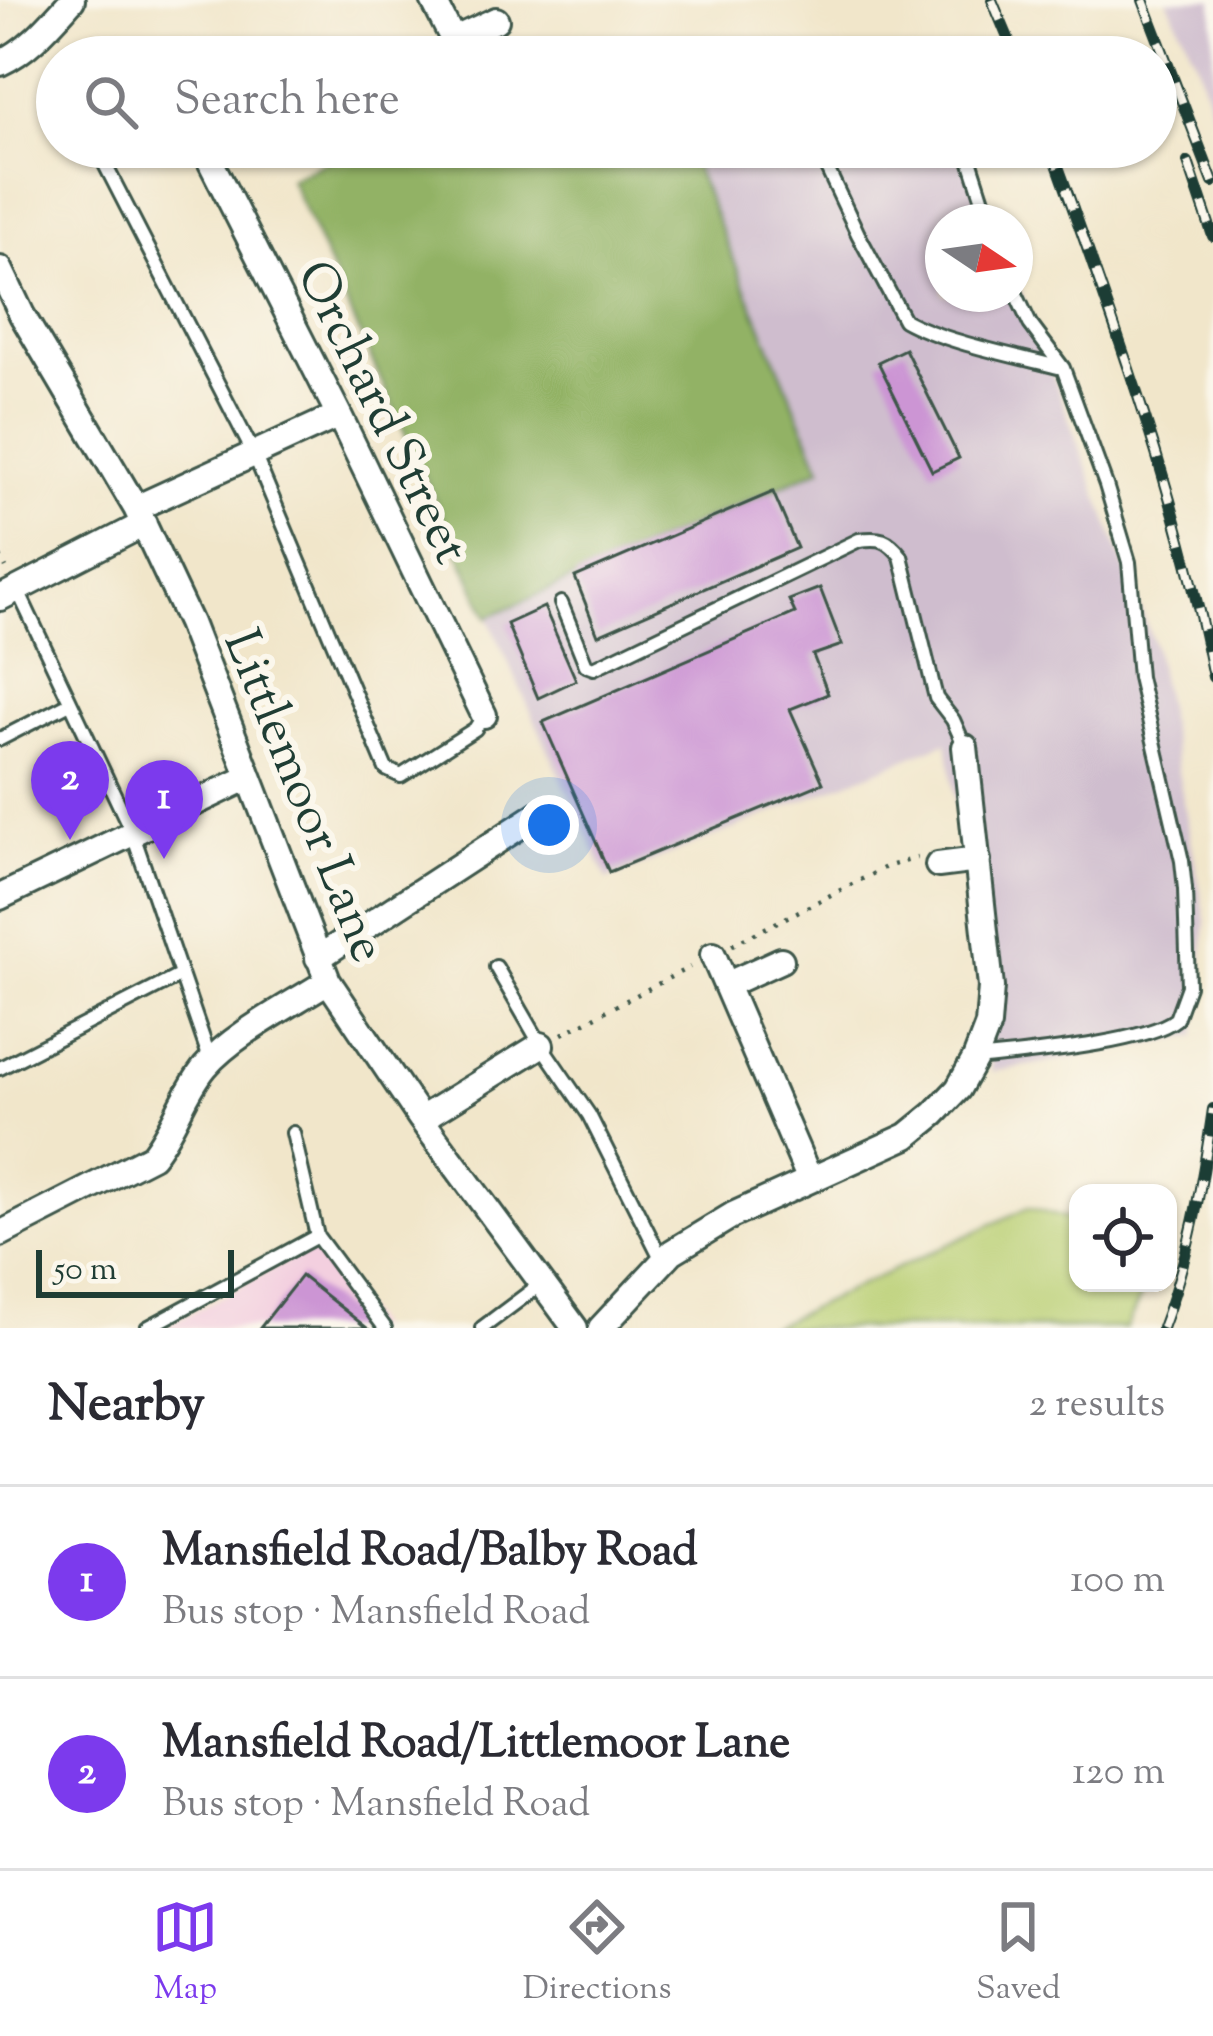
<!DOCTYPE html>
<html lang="en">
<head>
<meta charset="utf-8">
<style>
  :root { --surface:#fff; --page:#f2f2f3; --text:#2b2b33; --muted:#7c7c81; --line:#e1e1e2; --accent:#7c3aed }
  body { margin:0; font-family:"Sorts Mill Goudy",serif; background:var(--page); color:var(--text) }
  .controls { position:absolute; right:36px; bottom:36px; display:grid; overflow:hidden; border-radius:24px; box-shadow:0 3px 9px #0004 }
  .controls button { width:108px; height:108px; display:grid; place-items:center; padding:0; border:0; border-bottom:3px solid var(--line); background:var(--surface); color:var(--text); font:60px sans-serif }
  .compass { position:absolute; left:925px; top:204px; width:108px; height:108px; border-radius:50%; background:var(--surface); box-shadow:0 3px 9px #0004; rotate:103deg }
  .scale { position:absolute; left:36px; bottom:30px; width:198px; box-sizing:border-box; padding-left:12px; border:6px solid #1f3d34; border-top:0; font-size:33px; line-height:42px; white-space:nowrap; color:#1f3d34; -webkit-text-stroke:9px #fbf7ec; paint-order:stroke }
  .you { position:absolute; left:549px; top:825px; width:42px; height:42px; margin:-30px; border:9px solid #fff; border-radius:50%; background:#1a73e8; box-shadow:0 0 0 18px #1a73e833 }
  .badge { display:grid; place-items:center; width:78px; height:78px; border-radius:50%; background:var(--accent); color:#fff; font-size:39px; font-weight:700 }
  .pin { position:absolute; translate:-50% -99px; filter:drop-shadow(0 3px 6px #0008) }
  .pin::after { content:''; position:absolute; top:63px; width:42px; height:36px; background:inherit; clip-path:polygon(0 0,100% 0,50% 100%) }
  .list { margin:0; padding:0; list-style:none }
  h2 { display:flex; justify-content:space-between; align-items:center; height:156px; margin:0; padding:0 48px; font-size:51px }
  h2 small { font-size:39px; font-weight:400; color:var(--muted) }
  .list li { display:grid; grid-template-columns:78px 1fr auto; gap:36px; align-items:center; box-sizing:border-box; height:192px; padding:0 48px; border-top:3px solid var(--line) }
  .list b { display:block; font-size:45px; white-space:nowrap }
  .list p { margin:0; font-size:39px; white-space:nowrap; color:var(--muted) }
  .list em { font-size:39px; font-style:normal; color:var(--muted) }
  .icon { flex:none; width:66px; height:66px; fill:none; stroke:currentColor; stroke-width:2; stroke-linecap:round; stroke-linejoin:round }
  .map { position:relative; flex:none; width:1213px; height:1328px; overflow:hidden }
  .search { position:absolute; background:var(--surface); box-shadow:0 3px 9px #0004; left:36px; right:36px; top:36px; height:132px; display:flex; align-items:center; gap:30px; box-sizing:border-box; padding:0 42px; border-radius:66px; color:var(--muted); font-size:45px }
  .sheet { height:540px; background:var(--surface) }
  nav { display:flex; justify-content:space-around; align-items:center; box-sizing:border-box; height:168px; border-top:3px solid var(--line); background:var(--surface); font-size:33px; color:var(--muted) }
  nav a { display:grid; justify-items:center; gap:6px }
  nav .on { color:var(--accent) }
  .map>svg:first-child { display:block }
</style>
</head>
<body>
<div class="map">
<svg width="1213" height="1328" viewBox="0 0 1213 1328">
  <rect width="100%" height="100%" fill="#fbf7ec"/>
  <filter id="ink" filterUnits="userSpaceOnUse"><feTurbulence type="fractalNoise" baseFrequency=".00833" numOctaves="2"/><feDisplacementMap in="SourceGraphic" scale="24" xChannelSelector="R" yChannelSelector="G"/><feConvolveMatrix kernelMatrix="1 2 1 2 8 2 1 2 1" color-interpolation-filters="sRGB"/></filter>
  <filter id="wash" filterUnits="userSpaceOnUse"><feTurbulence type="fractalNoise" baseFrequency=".004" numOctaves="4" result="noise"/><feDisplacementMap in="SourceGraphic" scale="48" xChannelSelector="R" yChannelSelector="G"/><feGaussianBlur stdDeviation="2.7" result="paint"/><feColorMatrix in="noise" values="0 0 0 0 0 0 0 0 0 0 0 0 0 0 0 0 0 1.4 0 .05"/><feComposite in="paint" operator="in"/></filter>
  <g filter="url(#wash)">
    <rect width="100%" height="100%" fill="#f1e6ca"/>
    <path fill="#f3cfdf" d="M 315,1246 L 376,1328 L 164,1328 Z"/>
    <path fill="#cfbdce" d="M 1167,0 L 1213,0 L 1213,117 L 1197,63 Z
      M 738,147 L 967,147 L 995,222 L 943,222 L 943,294 L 1015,294 L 1015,276 L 1154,644 L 1206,920 L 1196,1036 L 992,1072 L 947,742 L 607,880 L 488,617 L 820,468 L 693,163 Z"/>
    <path fill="#b9cf73" stroke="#6c8654" stroke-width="3" d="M 1029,1207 L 1078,1221 L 1078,1283 L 1147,1283 L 1126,1328 L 768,1328 Z"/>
    <path fill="#92b265" stroke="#58784c" stroke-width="3" d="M 356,147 L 677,147 L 693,163 L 821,468 L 488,617 L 290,179 Z"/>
    <g id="blocks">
      <path fill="#cc95d4" d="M 905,349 L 959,458 L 932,471 L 878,362 Z
        M 773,492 L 797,548 L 598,635 L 575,577 Z
        M 820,588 L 842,645 L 813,655 L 828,694 L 790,709 L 823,783 L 609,872 L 543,722 L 795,613 L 789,600 Z
        M 544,607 L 576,680 L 538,698 L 507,624 Z
        M 301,1276 L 367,1328 L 260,1328 Z"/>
    </g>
  </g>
  <g filter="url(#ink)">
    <use href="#blocks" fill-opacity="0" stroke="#3e564a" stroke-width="3"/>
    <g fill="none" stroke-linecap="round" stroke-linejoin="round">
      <g stroke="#3e564a" stroke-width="18">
        <path id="lane" d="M 896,57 L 920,53 L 927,57
          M 96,147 L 254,454 L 386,769 L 401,776 L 475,729 L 484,715
          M 817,147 L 858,234 L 904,320 C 943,342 1017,356 1062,368
          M 966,147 L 990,222
          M 17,589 L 132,832 L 210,1059
          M 561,603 L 586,665 L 594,668 L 859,540 C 880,537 888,539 901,556 L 936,698 L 953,720 L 965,747
          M 0,739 L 70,703
          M 496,967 L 541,1045 L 589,1115 L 663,1262
          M 976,1059 C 1019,1054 1145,1044 1176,1019 L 1188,986 L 1185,889 L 1182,861 L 1139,677 L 1129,562 L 1106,485 L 1063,368 L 1030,324 L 1015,292
          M 0,1068 L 181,975
          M 293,1133 L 317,1236 L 385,1328
          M 147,1328 L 317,1236
          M 482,1328 L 542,1283"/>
      </g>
      <g stroke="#3e564a" stroke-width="30">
        <path id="street" d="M 433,0 L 462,57
          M 453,40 L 496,20
          M 0,63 C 29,50 51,23 72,0
          M 203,147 L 339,415 L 484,715
          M 0,269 L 22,315 L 136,508 L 190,623 L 328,981 L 421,1119 L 575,1328
          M 136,508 L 339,415
          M 0,598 L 144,524
          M 938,865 L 978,860
          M 0,897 L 249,777
          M 713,955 L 810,1180
          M 318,958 L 540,813
          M 726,985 L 781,960
          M 421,1119 L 541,1045
          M 0,1234 L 152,1156 C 174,1129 183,1094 205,1067 C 232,1035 291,1005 328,981
          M 601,1328 L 672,1252 L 733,1215 L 907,1136 L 934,1114 L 958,1089 L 975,1059 L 988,1025 L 991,987 L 965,747"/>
      </g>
      <path stroke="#3e564a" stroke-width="4.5" stroke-dasharray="3 9" stroke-linecap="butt" d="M 0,556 L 6,568
        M 732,945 L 886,867 L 917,858
        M 562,1034 L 690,967"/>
      <use href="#lane" stroke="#fff" stroke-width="12"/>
      <use href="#street" stroke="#fff" stroke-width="24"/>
      <g stroke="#1f3d34" stroke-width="12">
        <path id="rail" d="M 992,0 L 1016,57
          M 1143,0 L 1213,182
          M 1051,147 C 1113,320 1178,496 1213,677
          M 1188,162 L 1213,236
          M 1162,1328 C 1189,1257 1202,1185 1213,1109"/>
      </g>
      <use href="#rail" stroke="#fbf7ec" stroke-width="8" stroke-dasharray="22" stroke-linecap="butt"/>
    </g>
  </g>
  <g text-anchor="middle" stroke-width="12" stroke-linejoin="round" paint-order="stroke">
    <g font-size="51" fill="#1f3d34" stroke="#fbf7ec">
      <text transform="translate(385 411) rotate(64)" y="18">Orchard Street</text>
      <text transform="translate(307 795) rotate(68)" y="18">Littlemoor Lane</text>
    </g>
  </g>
</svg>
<div class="controls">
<button><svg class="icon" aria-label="locate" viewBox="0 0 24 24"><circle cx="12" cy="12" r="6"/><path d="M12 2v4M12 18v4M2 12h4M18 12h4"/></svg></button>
</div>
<svg class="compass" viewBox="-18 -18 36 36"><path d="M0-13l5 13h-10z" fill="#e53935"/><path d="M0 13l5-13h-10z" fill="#7c7c81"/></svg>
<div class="scale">50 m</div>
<div class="you"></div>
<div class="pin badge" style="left:164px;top:859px">1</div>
<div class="pin badge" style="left:70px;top:840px">2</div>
<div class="search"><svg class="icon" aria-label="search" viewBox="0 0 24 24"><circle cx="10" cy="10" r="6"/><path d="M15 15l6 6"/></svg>Search here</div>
</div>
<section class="sheet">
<h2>Nearby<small>2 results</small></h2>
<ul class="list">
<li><span class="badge">1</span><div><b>Mansfield Road/Balby Road</b><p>Bus stop · Mansfield Road</p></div><em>100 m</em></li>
<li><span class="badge">2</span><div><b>Mansfield Road/Littlemoor Lane</b><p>Bus stop · Mansfield Road</p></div><em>120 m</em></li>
</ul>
</section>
<nav>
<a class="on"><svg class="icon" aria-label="map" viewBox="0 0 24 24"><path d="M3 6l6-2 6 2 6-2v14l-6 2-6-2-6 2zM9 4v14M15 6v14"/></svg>Map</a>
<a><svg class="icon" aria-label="directions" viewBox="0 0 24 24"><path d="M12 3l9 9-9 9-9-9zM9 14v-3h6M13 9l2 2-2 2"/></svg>Directions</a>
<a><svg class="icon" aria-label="saved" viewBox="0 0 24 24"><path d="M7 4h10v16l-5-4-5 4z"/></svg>Saved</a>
</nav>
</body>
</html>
